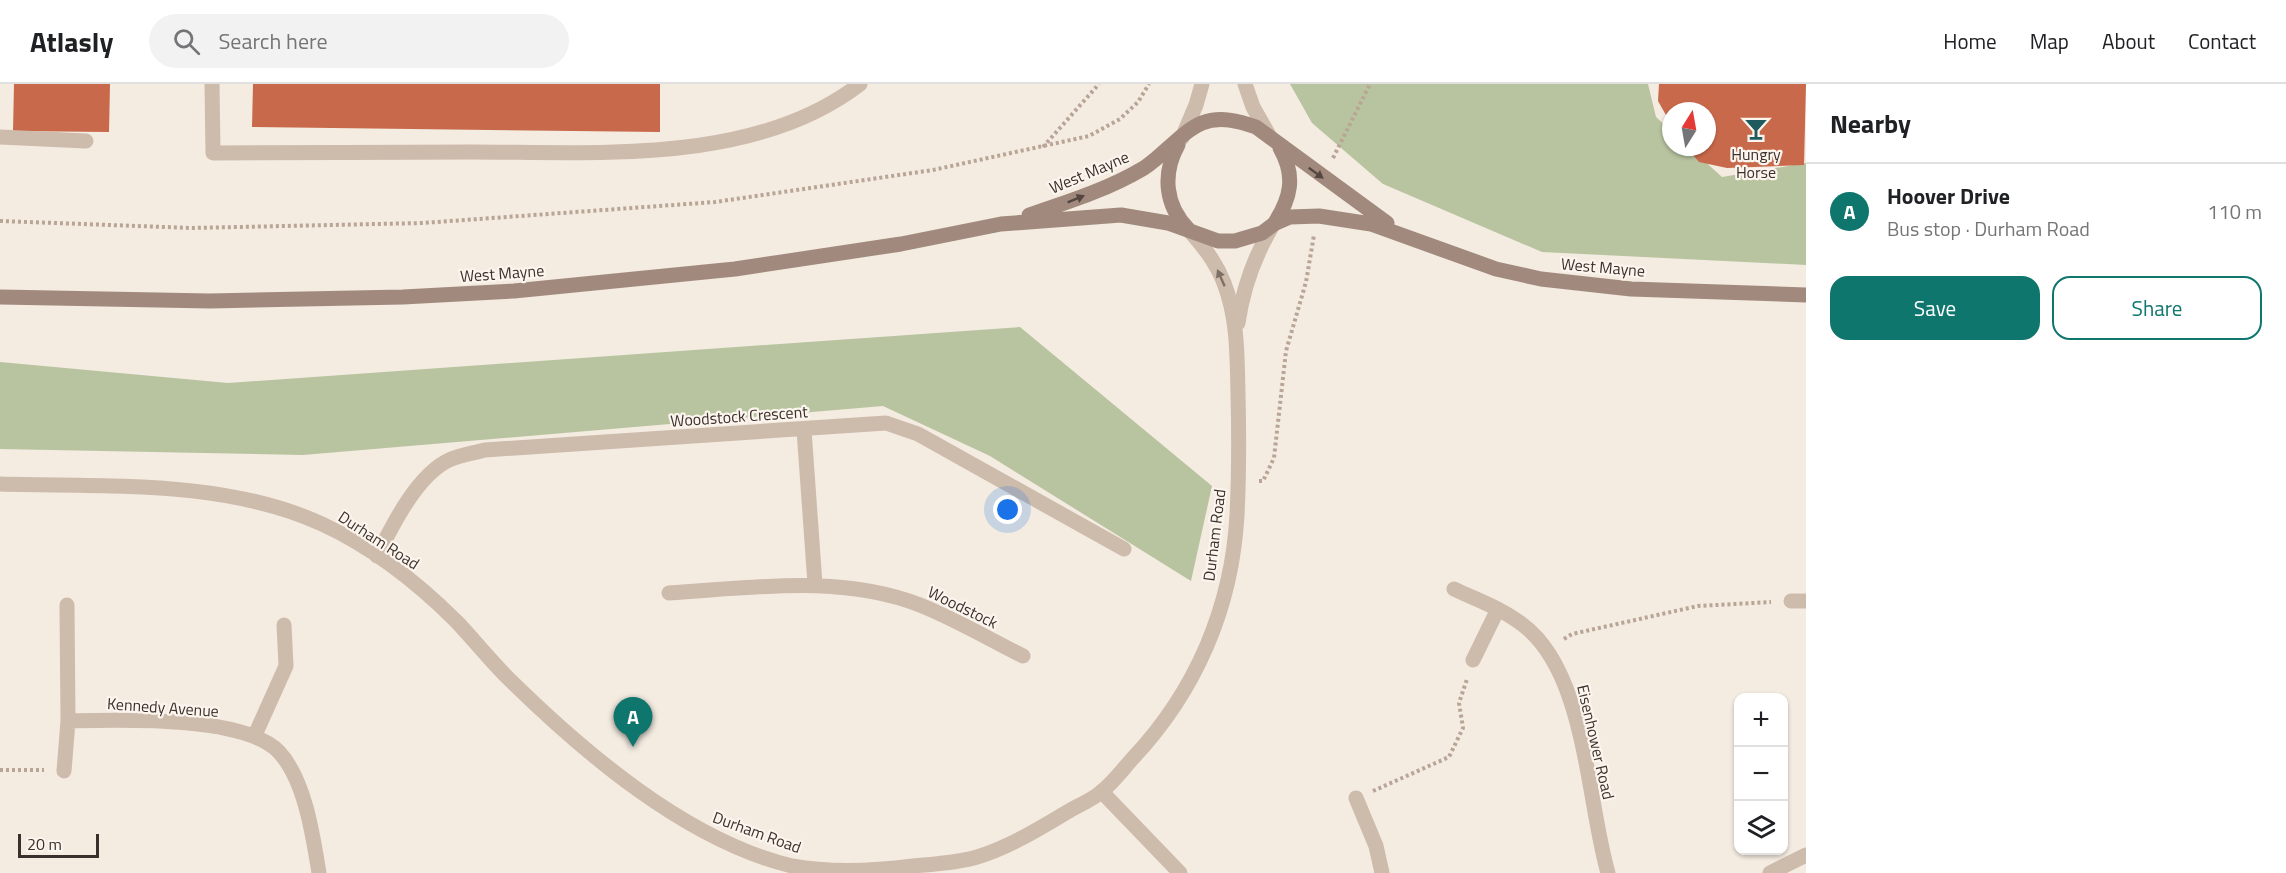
<!DOCTYPE html>
<html lang="en">
<head>
<meta charset="utf-8">
<style>
  :root { --surface:#fff; --page:#f2f2f2; --text:#202124; --muted:#757577; --line:#e0e0e0; --accent:#0f766e }
  body { margin:0; font-family:"Titillium Web",sans-serif; background:var(--page); color:var(--text) }
  .controls { position:absolute; right:18px; bottom:18px; display:grid; overflow:hidden; border-radius:12px; box-shadow:0 2px 4px #0004 }
  .controls button { width:54px; height:54px; display:grid; place-items:center; padding:0; border:0; border-bottom:2px solid var(--line); background:var(--surface); color:var(--text); font:30px sans-serif }
  .compass { position:absolute; left:1662px; top:18px; width:54px; height:54px; border-radius:50%; background:var(--surface); box-shadow:0 2px 4px #0004; rotate:11deg }
  .scale { position:absolute; left:18px; bottom:15px; width:81px; box-sizing:border-box; padding-left:6px; border:3px solid #3b302b; border-top:0; font-size:16px; line-height:21px; white-space:nowrap; color:#3b302b; -webkit-text-stroke:4px #fbf5ee; paint-order:stroke }
  .you { position:absolute; left:1008px; top:426px; width:21px; height:21px; margin:-15px; border:4px solid #fff; border-radius:50%; background:#1a73e8; box-shadow:0 0 0 9px #1a73e833 }
  .badge { display:grid; place-items:center; width:39px; height:39px; border-radius:50%; background:var(--accent); color:#fff; font-size:20px; font-weight:700 }
  .pin { position:absolute; translate:-50% -50px; filter:drop-shadow(0 2px 3px #0008) }
  .pin::after { content:''; position:absolute; top:32px; width:21px; height:18px; background:inherit; clip-path:polygon(0 0,100% 0,50% 100%) }
  .list { margin:0; padding:0; list-style:none }
  h2 { display:flex; justify-content:space-between; align-items:center; height:78px; margin:0; padding:0 24px; font-size:26px }
  h2 small { font-size:20px; font-weight:400; color:var(--muted) }
  .list li { display:grid; grid-template-columns:39px 1fr auto; gap:18px; align-items:center; box-sizing:border-box; height:96px; padding:0 24px; border-top:2px solid var(--line) }
  .list b { display:block; font-size:22px; white-space:nowrap }
  .list p { margin:0; font-size:20px; white-space:nowrap; color:var(--muted) }
  .list em { font-size:20px; font-style:normal; color:var(--muted) }
  .actions { display:flex; gap:12px; padding:18px 24px }
  .actions a { flex:1; padding:14px 0; border:2px solid var(--accent); border-radius:18px; text-align:center; font-size:21px; color:var(--accent) }
  .actions .main { background:var(--accent); color:#fff }
  .icon { flex:none; width:33px; height:33px; fill:none; stroke:currentColor; stroke-width:2; stroke-linecap:round; stroke-linejoin:round }
  .map { position:relative; flex:none; width:1806px; height:789px; overflow:hidden }
  header { display:flex; align-items:center; gap:36px; box-sizing:border-box; height:84px; padding:0 30px; background:var(--surface); border-bottom:2px solid var(--line) }
  header strong { font-size:28px }
  nav { display:flex; gap:33px; margin-inline-start:auto; font-size:21px }
  .search { width:420px; height:54px; background:var(--page); display:flex; align-items:center; gap:15px; box-sizing:border-box; padding:0 21px; border-radius:33px; color:var(--muted); font-size:22px }
  main { display:flex }
  aside { flex:1; background:var(--surface) }
  .map>svg:first-child { display:block }
</style>
</head>
<body>
<header>
<strong>Atlasly</strong>
<div class="search"><svg class="icon" aria-label="search" viewBox="0 0 24 24"><circle cx="10" cy="10" r="6"/><path d="M15 15l6 6"/></svg>Search here</div>
<nav><a>Home</a><a>Map</a><a>About</a><a>Contact</a></nav>
</header>
<main>
<div class="map">
<svg width="1806" height="789" viewBox="0 0 1806 789">
  <rect width="100%" height="100%" fill="#f4ebe1"/>
  <path fill="#b8c4a0" d="M 1290,0 L 1648,0 L 1656,33 L 1671,47 L 1671,63 L 1689,63 L 1722,93 L 1806,79 L 1806,181 L 1542,168 L 1383,100 L 1312,39 Z
    M 1020,243 L 1212,402 L 1191,497 L 990,372 L 883,322 L 303,371 L 0,365 L 0,278 L 228,299 Z"/>
  <path fill="#c8694b" d="M 14,0 L 110,0 L 109,48 L 13,47 Z
    M 253,0 L 660,0 L 660,48 L 252,43 Z
    M 1659,0 L 1806,0 L 1804,81 L 1727,84 L 1699,78 L 1686,63 L 1707,63 L 1707,27 L 1671,27 L 1671,40 L 1658,17 Z"/>
  <g fill="none" stroke-linecap="round" stroke-linejoin="round">
    <path stroke="#b9a596" stroke-width="4" stroke-dasharray="3 3" stroke-linecap="butt" d="M 1043,63 L 1099,0
      M 1333,74 L 1370,0
      M 0,137 L 192,144 L 423,139 L 715,118 L 933,86 L 1089,52 L 1120,35 L 1138,18 L 1149,0
      M 1259,397 L 1263,397 L 1274,374 L 1286,267 L 1306,198 L 1314,151
      M 1564,555 L 1572,550 L 1698,522 L 1771,518
      M 0,686 L 44,686
      M 1373,707 L 1449,673 L 1463,644 L 1459,619 L 1467,595"/>
    <path stroke="#cdbbac" stroke-width="15" d="M 212,0 L 213,69 C 299,69 386,68 472,68 C 598,68 755,81 860,0
      M 0,53 L 86,57
      M 804,346 L 815,500
      M 377,472 C 392,442 417,391 449,376 C 460,371 474,369 485,366 L 886,339 L 918,350 L 1124,465
      M 1454,505 C 1477,516 1503,525 1523,541 C 1586,588 1587,717 1608,789
      M 669,509 C 752,504 840,490 920,521 C 955,535 989,555 1023,572
      M 1791,517 L 1806,517
      M 67,521 L 68,637 C 118,636 244,631 279,668 C 305,696 313,752 319,789
      M 1473,576 L 1498,525
      M 255,651 L 286,582 L 284,541
      M 64,687 L 68,637
      M 1102,708 L 1180,789
      M 1356,714 L 1376,762 L 1382,789
      M 1770,789 L 1806,771"/>
    <path stroke="#cdbbac" stroke-width="15" d="M 1245,0 L 1253,23 L 1270,53
      M 1182,54 L 1196,21 L 1202,0
      M 1238,239 C 1243,204 1255,171 1273,141
      M 0,400 C 106,403 223,395 322,440 C 372,463 418,499 457,538 C 474,556 490,576 507,593 C 583,668 687,757 792,782 C 831,789 874,787 913,782 C 934,780 957,779 977,773 C 1010,763 1040,744 1069,727 C 1079,721 1092,716 1101,708 C 1113,699 1123,685 1133,674 C 1196,607 1232,523 1237,431 C 1239,391 1239,350 1238,310 C 1237,273 1238,235 1224,199 C 1216,178 1203,162 1188,145"/>
    <path stroke="#a18a7d" stroke-width="15" d="M 1178,61 C 1162,90 1165,121 1188,145
      M 1029,131 C 1068,118 1109,105 1144,84 C 1164,71 1181,48 1202,39 C 1220,32 1239,37 1256,43 L 1387,139
      M 1274,140 C 1291,114 1296,92 1280,64
      M 0,213 L 210,217 L 403,213 L 514,207 L 735,185 L 901,160 L 1001,140 L 1121,131 L 1168,139 L 1218,157 L 1235,157 L 1262,149 L 1274,140 L 1290,133 L 1319,132 L 1371,140 L 1496,185 L 1541,195 L 1631,205 L 1806,211"/>
  </g>
  <defs><path id="oneway-solid" d="M-6-.8H1V-3.2L6.5 0L1 3.2V.8H-6Z" transform="scale(1.5)"/></defs>
  <g fill="#544640">
    <use href="#oneway-solid" transform="translate(1316 89) rotate(36)"/>
    <use href="#oneway-solid" transform="translate(1076 115) rotate(-22)"/>
  </g>
  <use fill="#7d6f65" href="#oneway-solid" transform="translate(1221 194) rotate(-114)"/>
  <defs>
    <g id="bar-bare" transform="scale(1.8)"><path d="M-6-5H6L.8 .8V4.5H3.5V6h-7V4.5H-.8V.8Z" fill="#1f5a5e" stroke="#fbf5ee" stroke-width="2.5" paint-order="stroke"/></g>
  </defs>
  <g fill-rule="evenodd">
    <use href="#bar-bare" x="1756" y="45"/>
  </g>
  <g text-anchor="middle" stroke-width="4.5" stroke-linejoin="round" paint-order="stroke">
    <g font-size="16" fill="#3b302b" stroke="#fbf5ee">
      <text x="1756" y="76">Hungry<tspan x="1756" dy="18">Horse</tspan></text>
    </g>
    <g font-size="16" fill="#3b302b" stroke="#fbf5ee">
      <text transform="translate(1089 88) rotate(-23)" y="6">West Mayne</text>
      <text transform="translate(1603 183) rotate(5)" y="6">West Mayne</text>
      <text transform="translate(502 189) rotate(-4)" y="6">West Mayne</text>
      <text transform="translate(739 332) rotate(-4)" y="6">Woodstock Crescent</text>
      <text transform="translate(1214 451) rotate(-83)" y="6">Durham Road</text>
      <text transform="translate(379 456) rotate(33)" y="6">Durham Road</text>
      <text transform="translate(963 523) rotate(26)" y="6">Woodstock</text>
      <text transform="translate(163 623) rotate(4)" y="6">Kennedy Avenue</text>
      <text transform="translate(1596 658) rotate(77)" y="6">Eisenhower Road</text>
      <text transform="translate(757 748) rotate(20)" y="6">Durham Road</text>
    </g>
  </g>
</svg>
<div class="controls">
<button>+</button>
<button>−</button>
<button><svg class="icon" aria-label="layers" viewBox="0 0 24 24"><path d="M12 4l9 5-9 5-9-5zM3 14l9 5 9-5"/></svg></button>
</div>
<svg class="compass" viewBox="-18 -18 36 36"><path d="M0-13l5 13h-10z" fill="#e53935"/><path d="M0 13l5-13h-10z" fill="#757577"/></svg>
<div class="scale">20 m</div>
<div class="you"></div>
<div class="pin badge" style="left:633px;top:663px">A</div>
</div>
<aside>
<h2>Nearby<small></small></h2>
<ul class="list">
<li><span class="badge">A</span><div><b>Hoover Drive</b><p>Bus stop · Durham Road</p></div><em>110 m</em></li>
</ul>
<div class="actions"><a class="main">Save</a><a>Share</a></div>
</aside>
</main>
</body>
</html>
